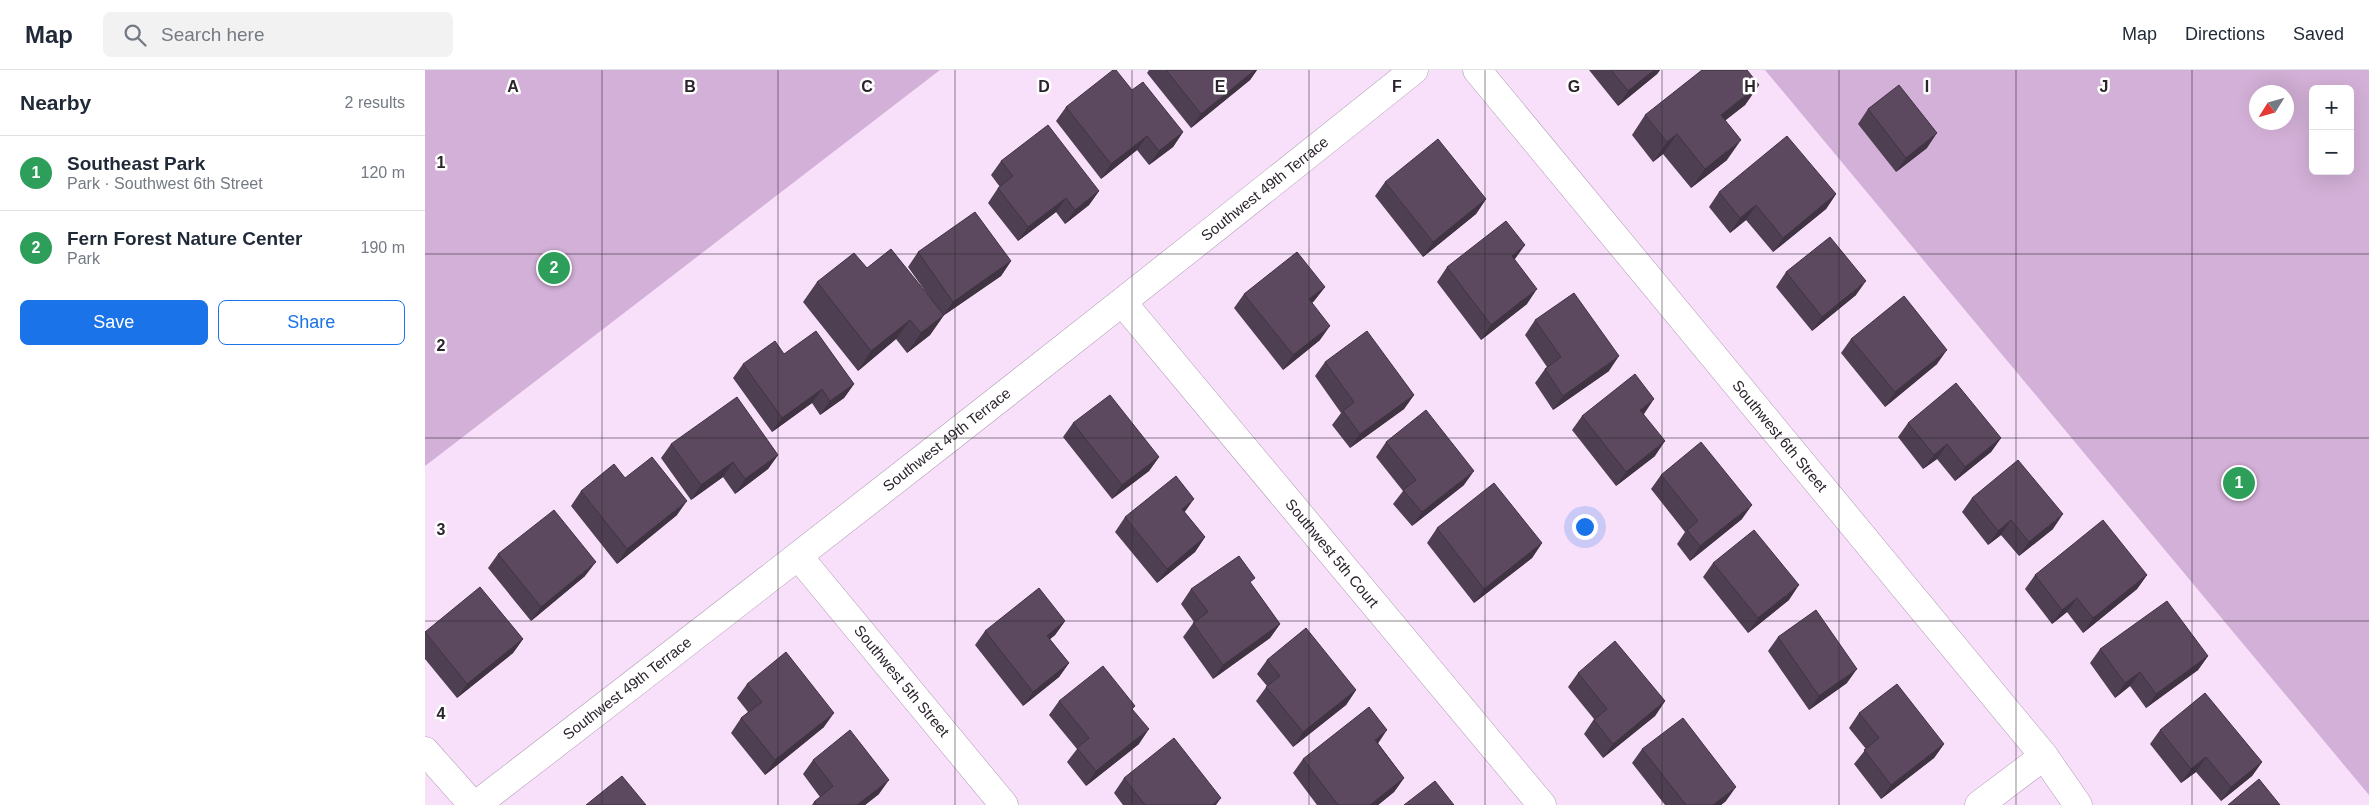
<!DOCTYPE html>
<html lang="en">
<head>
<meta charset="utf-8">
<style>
  :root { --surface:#fff; --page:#f2f2f3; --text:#1f2937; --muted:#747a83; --line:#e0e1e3; --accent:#1a73e8 }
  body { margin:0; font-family:Helvetica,sans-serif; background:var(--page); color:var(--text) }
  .controls { position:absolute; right:15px; top:15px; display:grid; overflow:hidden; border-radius:8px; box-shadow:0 5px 20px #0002 }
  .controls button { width:45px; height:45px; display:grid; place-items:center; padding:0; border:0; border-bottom:1px solid var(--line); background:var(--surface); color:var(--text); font:25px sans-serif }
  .compass { position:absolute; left:1824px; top:15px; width:45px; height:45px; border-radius:50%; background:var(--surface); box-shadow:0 5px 20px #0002; rotate:233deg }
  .you { position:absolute; left:1159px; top:456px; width:18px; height:18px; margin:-12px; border:4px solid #fff; border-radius:50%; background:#1a73e8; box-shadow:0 0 0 8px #1a73e833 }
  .badge { display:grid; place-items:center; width:32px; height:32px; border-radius:50%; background:var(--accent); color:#fff; font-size:16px; font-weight:700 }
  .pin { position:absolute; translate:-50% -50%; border:2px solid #fff; box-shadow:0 1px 5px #0006 }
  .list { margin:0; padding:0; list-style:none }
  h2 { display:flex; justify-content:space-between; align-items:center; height:65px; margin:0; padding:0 20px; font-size:21px }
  h2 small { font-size:16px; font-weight:400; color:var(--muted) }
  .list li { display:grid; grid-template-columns:32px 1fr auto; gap:15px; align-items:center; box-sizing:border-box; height:75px; padding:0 20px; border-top:1px solid var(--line) }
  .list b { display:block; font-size:19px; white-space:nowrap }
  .list p { margin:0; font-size:16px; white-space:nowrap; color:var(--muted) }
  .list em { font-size:16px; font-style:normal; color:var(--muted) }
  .actions { display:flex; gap:10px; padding:15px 20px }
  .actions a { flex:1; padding:11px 0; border:1px solid var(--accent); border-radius:8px; text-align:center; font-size:18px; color:var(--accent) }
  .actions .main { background:var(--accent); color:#fff }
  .icon { flex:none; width:28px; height:28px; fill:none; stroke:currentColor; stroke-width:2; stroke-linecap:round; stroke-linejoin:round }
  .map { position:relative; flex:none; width:1944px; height:735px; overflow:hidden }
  header { display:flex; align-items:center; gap:30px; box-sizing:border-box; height:70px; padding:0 25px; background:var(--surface); border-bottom:1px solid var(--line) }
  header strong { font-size:24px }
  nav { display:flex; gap:28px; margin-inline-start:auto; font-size:18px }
  .search { width:350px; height:45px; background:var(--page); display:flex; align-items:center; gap:12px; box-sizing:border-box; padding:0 18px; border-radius:8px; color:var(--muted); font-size:19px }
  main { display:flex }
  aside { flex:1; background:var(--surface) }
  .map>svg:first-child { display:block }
</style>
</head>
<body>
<header>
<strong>Map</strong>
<div class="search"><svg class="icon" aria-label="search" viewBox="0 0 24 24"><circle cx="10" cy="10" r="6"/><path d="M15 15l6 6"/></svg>Search here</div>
<nav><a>Map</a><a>Directions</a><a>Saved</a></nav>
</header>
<main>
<aside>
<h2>Nearby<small>2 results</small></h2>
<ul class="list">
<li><span class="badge" style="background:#2e9e5b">1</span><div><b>Southeast Park</b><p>Park · Southwest 6th Street</p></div><em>120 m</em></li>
<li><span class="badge" style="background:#2e9e5b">2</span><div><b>Fern Forest Nature Center</b><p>Park</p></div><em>190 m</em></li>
</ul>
<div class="actions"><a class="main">Save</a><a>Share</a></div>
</aside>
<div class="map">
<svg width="1944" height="735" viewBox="0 0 1944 735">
  <rect width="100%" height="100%" fill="#f8e0fb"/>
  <path fill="#d3b0d7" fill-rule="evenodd" d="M 0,0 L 515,0 L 0,396 Z
    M 1340,0 L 1944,0 L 1944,725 ZM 1888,19 L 1925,19 L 1925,101 L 1888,101 ZM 1832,22 L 1862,22 L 1862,52 L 1832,52 Z"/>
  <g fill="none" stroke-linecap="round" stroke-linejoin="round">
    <g stroke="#b09ab3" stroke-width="29">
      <g id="minor">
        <path id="s1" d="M 1052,0 L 1619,686 L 1653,735"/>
        <path id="s2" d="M 698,233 L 1117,735"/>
        <path id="s3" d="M 374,487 L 579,735"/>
        <path d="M 0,681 L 48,735"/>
        <path id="s4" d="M 51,735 C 366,493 679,248 989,0"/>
        <path d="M 1554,735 L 1619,686"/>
      </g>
    </g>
    <use href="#minor" stroke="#fff" stroke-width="28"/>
  </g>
  <path fill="#4f3f52" d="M 724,0 L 832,0 L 825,10 L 766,58 L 722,3 Z
    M 1164,0 L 1235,0 L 1232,4 L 1193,36 Z
    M 1334,15 L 1320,35 L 1300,50 L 1302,90 L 1266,118 L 1238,84 L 1228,92 L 1207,65 L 1220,45 Z
    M 707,20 L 758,62 L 748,77 L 724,95 L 712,80 L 676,109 L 631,51 L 641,37 Z
    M 1443,39 L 1502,78 L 1471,102 L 1433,54 Z
    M 576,91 L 674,121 L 664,135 L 640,154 L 631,142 L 593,171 L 563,133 L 573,118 L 575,117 L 566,105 Z
    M 960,112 L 1061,129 L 1051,144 L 998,187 L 950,126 Z
    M 1294,122 L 1411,124 L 1401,139 L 1348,182 L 1321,150 L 1305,163 L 1284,137 Z
    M 493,182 L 586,191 L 576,206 L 519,245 L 505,265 L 482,283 L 471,269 L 433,301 L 378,232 L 392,212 L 442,198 L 505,228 L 483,197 Z
    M 1090,190 L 1102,234 L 1056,270 L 1012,212 L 1022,197 Z
    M 1361,202 L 1431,225 L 1387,261 L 1351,217 Z
    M 900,217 L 889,231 L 887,233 L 895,270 L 858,300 L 809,238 L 819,224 Z
    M 1110,250 L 1184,301 L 1128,340 L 1110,313 L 1120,299 L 1122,297 L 1100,265 Z
    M 1426,269 L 1512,294 L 1460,337 L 1416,283 Z
    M 359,284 L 429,314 L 419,328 L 395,345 L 387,333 L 347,362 L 308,308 L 318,294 Z
    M 900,292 L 989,325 L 979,339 L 925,378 L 907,355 L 916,343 L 890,306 Z
    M 1218,344 L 1230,386 L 1191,416 L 1147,360 L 1157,346 L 1219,344 Z
    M 648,353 L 734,387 L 724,401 L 687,429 L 638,367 Z
    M 1483,353 L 1576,368 L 1566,382 L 1530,411 L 1512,389 L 1498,399 L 1473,367 Z
    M 961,372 L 1039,415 L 987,456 L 968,434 L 978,421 L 951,387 Z
    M 246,374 L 353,385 L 343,399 L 310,424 L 298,407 L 266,430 L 236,388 Z
    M 1236,405 L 1317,449 L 1265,491 L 1252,474 L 1260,462 L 1226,419 Z
    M 200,408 L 252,445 L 192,494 L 146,436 L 156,421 Z
    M 1547,428 L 1628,459 L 1594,486 L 1576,465 L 1563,475 L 1537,442 Z
    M 760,443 L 780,467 L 770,482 L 732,513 L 690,462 L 700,447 Z
    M 1012,458 L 1117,473 L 1107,488 L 1049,533 L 1002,473 Z
    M 73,484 L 160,506 L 106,551 L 63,498 Z
    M 1288,493 L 1364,530 L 1323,563 L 1278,507 Z
    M 1610,505 L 1722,505 L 1712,519 L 1658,563 L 1642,542 L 1627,554 L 1600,519 Z
    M 826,514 L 855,554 L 845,568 L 788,609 L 758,567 L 769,552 L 756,534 L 766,519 Z
    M 640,551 L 630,565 L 625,569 L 644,593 L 634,607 L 598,636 L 550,575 L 560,561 Z
    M 0,562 L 98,569 L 88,583 L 32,628 L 0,589 Z
    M 1353,567 L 1422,613 L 1384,640 L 1343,581 Z
    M 1675,579 L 1783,586 L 1773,600 L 1721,638 L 1705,616 L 1690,628 L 1665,593 Z
    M 842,590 L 931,620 L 921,635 L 868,677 L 831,631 L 842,616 L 832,604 Z
    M 1153,603 L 1240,631 L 1230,646 L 1178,688 L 1159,664 L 1169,649 L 1143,617 Z
    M 322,614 L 399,657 L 340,705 L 306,663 L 316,648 L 323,642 L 312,628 Z
    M 634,631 L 708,640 L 714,674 L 661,716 L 642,692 L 652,679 L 624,645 Z
    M 1434,643 L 1519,674 L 1509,688 L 1456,729 L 1429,694 L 1441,679 L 1424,658 Z
    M 1735,660 L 1837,692 L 1827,706 L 1796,731 L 1771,702 L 1756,713 L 1725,674 Z
    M 953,673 L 979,708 L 969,722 L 953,735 L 892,735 L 868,703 L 878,689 Z
    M 1217,679 L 1301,731 L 1296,735 L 1240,735 L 1207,693 Z
    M 388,690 L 454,724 L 440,735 L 387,735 L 389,732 L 395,727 L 378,704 Z
    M 699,708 L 791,735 L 698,735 L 689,723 Z"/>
  <path fill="#403342" d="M 830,0 L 832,0 L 825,10 L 766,58 L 776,44 Z
    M 1229,0 L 1235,0 L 1232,4 L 1193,36 L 1203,21 Z
    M 1334,15 L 1320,35 L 1282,65 L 1296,45 Z
    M 758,62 L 748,77 L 724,95 L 734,81 Z
    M 1512,63 L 1502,78 L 1471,102 L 1481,88 Z
    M 1252,64 L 1238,84 L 1228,92 L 1242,72 Z
    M 722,66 L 712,80 L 676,109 L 686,94 Z
    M 1316,70 L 1302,90 L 1266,118 L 1280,99 Z
    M 674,121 L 664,135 L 640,154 L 650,140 Z
    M 1411,124 L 1401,139 L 1348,182 L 1358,168 Z
    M 641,128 L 631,142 L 593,171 L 603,157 Z
    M 1061,129 L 1051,144 L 998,187 L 1008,172 Z
    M 1331,135 L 1321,150 L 1305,163 L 1315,148 Z
    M 1100,175 L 1090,189 L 1077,200 L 1087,186 Z
    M 586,191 L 576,206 L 518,246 L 528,232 Z
    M 1441,211 L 1431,225 L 1387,261 L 1397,247 Z
    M 900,217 L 889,231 L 874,244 L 884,229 Z
    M 1112,219 L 1102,234 L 1056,270 L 1066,255 Z
    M 519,245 L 505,265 L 482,283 L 496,263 Z
    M 485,250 L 471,269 L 433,301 L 446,281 Z
    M 905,256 L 895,270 L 858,300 L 868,285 Z
    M 1522,280 L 1512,294 L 1460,337 L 1470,322 Z
    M 1194,286 L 1184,301 L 1128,340 L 1138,326 Z
    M 429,314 L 419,328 L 395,345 L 405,331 Z
    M 397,319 L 387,333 L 347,362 L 357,348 Z
    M 989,325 L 979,339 L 925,378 L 935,364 Z
    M 1229,329 L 1219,344 L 1205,355 L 1215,340 Z
    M 1576,368 L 1566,382 L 1530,411 L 1540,397 Z
    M 1240,371 L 1230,386 L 1191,416 L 1201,402 Z
    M 1522,374 L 1512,389 L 1498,399 L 1509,385 Z
    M 353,385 L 343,399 L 310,424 L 320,409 Z
    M 734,387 L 724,401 L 687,429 L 697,415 Z
    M 308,392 L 298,407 L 266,430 L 276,415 Z
    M 1049,401 L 1039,415 L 987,456 L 997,442 Z
    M 769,429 L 759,443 L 757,439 Z
    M 262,431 L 252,445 L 192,494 L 202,479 Z
    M 1327,435 L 1317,449 L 1265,491 L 1275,476 Z
    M 1638,444 L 1628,459 L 1594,486 L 1604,472 Z
    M 1586,450 L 1576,465 L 1563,475 L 1573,461 Z
    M 780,467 L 770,482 L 732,513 L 742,499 Z
    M 1117,473 L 1107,488 L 1049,533 L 1059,519 Z
    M 171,492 L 160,506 L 106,551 L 116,537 Z
    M 1722,505 L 1712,519 L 1658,563 L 1668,548 Z
    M 1374,515 L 1364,530 L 1323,563 L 1333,548 Z
    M 1652,528 L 1642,542 L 1627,554 L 1637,540 Z
    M 640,551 L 630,565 L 612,580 L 622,566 Z
    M 855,554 L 845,568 L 788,609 L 798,595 Z
    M 98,569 L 88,583 L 32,628 L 42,614 Z
    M 1783,586 L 1773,600 L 1721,638 L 1731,624 Z
    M 644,593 L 634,607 L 598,636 L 608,622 Z
    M 1432,599 L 1422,613 L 1384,640 L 1394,626 Z
    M 1715,602 L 1705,616 L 1690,628 L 1700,613 Z
    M 931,620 L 921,635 L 868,677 L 878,662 Z
    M 1240,631 L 1230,646 L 1178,688 L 1188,674 Z
    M 409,643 L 399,657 L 340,705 L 350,690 Z
    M 724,659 L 714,674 L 661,716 L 671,701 Z
    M 962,660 L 952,675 L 950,670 Z
    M 1519,674 L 1509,688 L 1456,729 L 1466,715 Z
    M 1781,687 L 1771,702 L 1756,713 L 1766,699 Z
    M 1837,692 L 1827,706 L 1796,731 L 1806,717 Z
    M 979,708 L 969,722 L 953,735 L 945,735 Z
    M 464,710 L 454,724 L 440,735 L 432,735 Z
    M 1311,717 L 1301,731 L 1296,735 L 1288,735 Z
    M 796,728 L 791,735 L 787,735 Z"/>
  <path fill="#5c495f" stroke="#403342" d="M 688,0 L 691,0 L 707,20 L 718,12 L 758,62 L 734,81 L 722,66 L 686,94 L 641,37 Z
    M 741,0 L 830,0 L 776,44 Z
    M 1186,0 L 1229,0 L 1203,21 Z
    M 1277,0 L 1322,0 L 1334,15 L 1296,45 L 1316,70 L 1280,99 L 1252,64 L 1242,72 L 1220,45 Z
    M 1474,15 L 1512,63 L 1481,88 L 1443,39 Z
    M 623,55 L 674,121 L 650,140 L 641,128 L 603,157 L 573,118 L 588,106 L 576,91 Z
    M 1362,66 L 1411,124 L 1358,168 L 1331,135 L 1315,148 L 1294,122 Z
    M 1013,69 L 1061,129 L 1008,172 L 960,112 Z
    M 550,142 L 586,191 L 528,232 L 493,182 Z
    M 1081,151 L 1100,175 L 1087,186 L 1112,219 L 1066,255 L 1022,197 Z
    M 1405,167 L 1441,211 L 1397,247 L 1361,202 Z
    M 466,179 L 519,245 L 496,263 L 485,250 L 446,281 L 392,212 L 429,183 L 442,198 Z
    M 872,182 L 900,217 L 884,229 L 905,256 L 868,285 L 819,224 Z
    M 1149,223 L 1194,286 L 1138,326 L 1120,299 L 1136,287 L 1110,250 Z
    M 1479,226 L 1522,280 L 1470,322 L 1426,269 Z
    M 391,261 L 429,314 L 405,331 L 397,319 L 357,348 L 318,294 L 350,271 L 359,284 Z
    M 942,261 L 989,325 L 935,364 L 918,341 L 929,332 L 900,292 Z
    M 1210,304 L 1229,329 L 1215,340 L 1240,371 L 1201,402 L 1157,346 Z
    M 1531,313 L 1576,368 L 1540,397 L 1522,374 L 1509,385 L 1483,353 Z
    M 685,325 L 734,387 L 697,415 L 648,353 Z
    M 312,327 L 353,385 L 320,409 L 308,392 L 276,415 L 246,374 Z
    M 1001,340 L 1049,401 L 997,442 L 978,420 L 991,410 L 961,372 Z
    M 1276,372 L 1327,435 L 1275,476 L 1262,460 L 1273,451 L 1236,405 Z
    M 227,387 L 262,431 L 202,479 L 156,421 L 189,394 L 200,408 Z
    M 1593,390 L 1638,444 L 1604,472 L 1586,450 L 1573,461 L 1547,428 Z
    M 751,406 L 769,429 L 757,439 L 780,467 L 742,499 L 700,447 Z
    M 1069,413 L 1117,473 L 1059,519 L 1012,458 Z
    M 129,440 L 171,492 L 116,537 L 73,484 Z
    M 1678,450 L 1722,505 L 1668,548 L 1652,528 L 1637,540 L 1610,505 Z
    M 1329,460 L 1374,515 L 1333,548 L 1288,493 Z
    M 814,486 L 830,508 L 825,512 L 855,554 L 798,595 L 768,553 L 783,542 L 766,519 Z
    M 55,517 L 98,569 L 42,614 L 0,562 Z
    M 614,518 L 640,551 L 622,566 L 644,593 L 608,622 L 560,561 Z
    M 1742,531 L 1783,586 L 1731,624 L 1715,602 L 1700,613 L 1675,579 Z
    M 1391,540 L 1432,599 L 1394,626 L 1353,567 Z
    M 881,558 L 931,620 L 878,662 L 841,617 L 855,606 L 842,590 Z
    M 1190,571 L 1240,631 L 1188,674 L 1169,650 L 1182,639 L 1153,603 Z
    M 361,582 L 409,643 L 350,690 L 316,648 L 337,632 L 322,614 Z
    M 678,596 L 710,636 L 707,639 L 724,659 L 671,701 L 652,678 L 664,668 L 634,631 Z
    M 1472,614 L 1519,674 L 1466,715 L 1439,680 L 1454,668 L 1434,643 Z
    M 1780,623 L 1837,692 L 1806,717 L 1781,687 L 1766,699 L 1735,660 Z
    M 944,637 L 962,660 L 950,670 L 979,708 L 945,735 L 913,735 L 878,689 Z
    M 1258,648 L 1311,717 L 1288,735 L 1261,735 L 1217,679 Z
    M 425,660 L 464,710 L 432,735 L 392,735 L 389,732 L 408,716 L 388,690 Z
    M 749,668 L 796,728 L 787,735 L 720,735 L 699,708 Z
    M 197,706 L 221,735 L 161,735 Z
    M 1834,709 L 1855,735 L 1803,735 Z
    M 1010,711 L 1029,735 L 979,735 Z"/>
  <path fill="none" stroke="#2c242d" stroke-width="1" stroke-opacity="0.55" d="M 177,0 L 177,735M 353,0 L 353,735M 530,0 L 530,735M 707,0 L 707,735M 884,0 L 884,735M 1060,0 L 1060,735M 1237,0 L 1237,735M 1414,0 L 1414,735M 1591,0 L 1591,735M 1767,0 L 1767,735M 0,184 L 1944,184M 0,368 L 1944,368M 0,551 L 1944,551"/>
  <g text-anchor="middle" stroke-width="5" stroke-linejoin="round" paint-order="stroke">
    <g font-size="15" fill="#2c242d" stroke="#fff">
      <text dy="5" stroke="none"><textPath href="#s4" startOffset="1001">Southwest 49th Terrace</textPath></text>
      <text dy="5" stroke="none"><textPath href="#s1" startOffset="475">Southwest 6th Street</textPath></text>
      <text dy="5" stroke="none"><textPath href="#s4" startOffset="596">Southwest 49th Terrace</textPath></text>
      <text dy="5" stroke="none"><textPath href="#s2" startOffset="326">Southwest 5th Court</textPath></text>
      <text dy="5" stroke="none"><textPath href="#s3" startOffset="161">Southwest 5th Street</textPath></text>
      <text dy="5" stroke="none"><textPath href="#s4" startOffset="191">Southwest 49th Terrace</textPath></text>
    </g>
  </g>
  <g font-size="16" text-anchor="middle" font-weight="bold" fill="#2c242d" stroke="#fff" stroke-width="5" stroke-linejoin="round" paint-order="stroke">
    <text x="88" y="22">A</text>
    <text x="265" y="22">B</text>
    <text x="442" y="22">C</text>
    <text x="619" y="22">D</text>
    <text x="795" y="22">E</text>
    <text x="972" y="22">F</text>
    <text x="1149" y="22">G</text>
    <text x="1325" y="22">H</text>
    <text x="1502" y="22">I</text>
    <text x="1679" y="22">J</text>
    <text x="16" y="98">1</text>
    <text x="16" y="281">2</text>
    <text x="16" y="465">3</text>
    <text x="16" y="649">4</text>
  </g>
</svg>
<div class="controls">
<button>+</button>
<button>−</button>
</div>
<svg class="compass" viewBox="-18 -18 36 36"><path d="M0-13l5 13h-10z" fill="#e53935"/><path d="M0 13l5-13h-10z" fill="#747a83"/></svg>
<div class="you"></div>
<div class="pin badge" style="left:1814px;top:413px;background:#2e9e5b">1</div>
<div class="pin badge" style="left:129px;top:198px;background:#2e9e5b">2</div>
</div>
</main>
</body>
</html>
